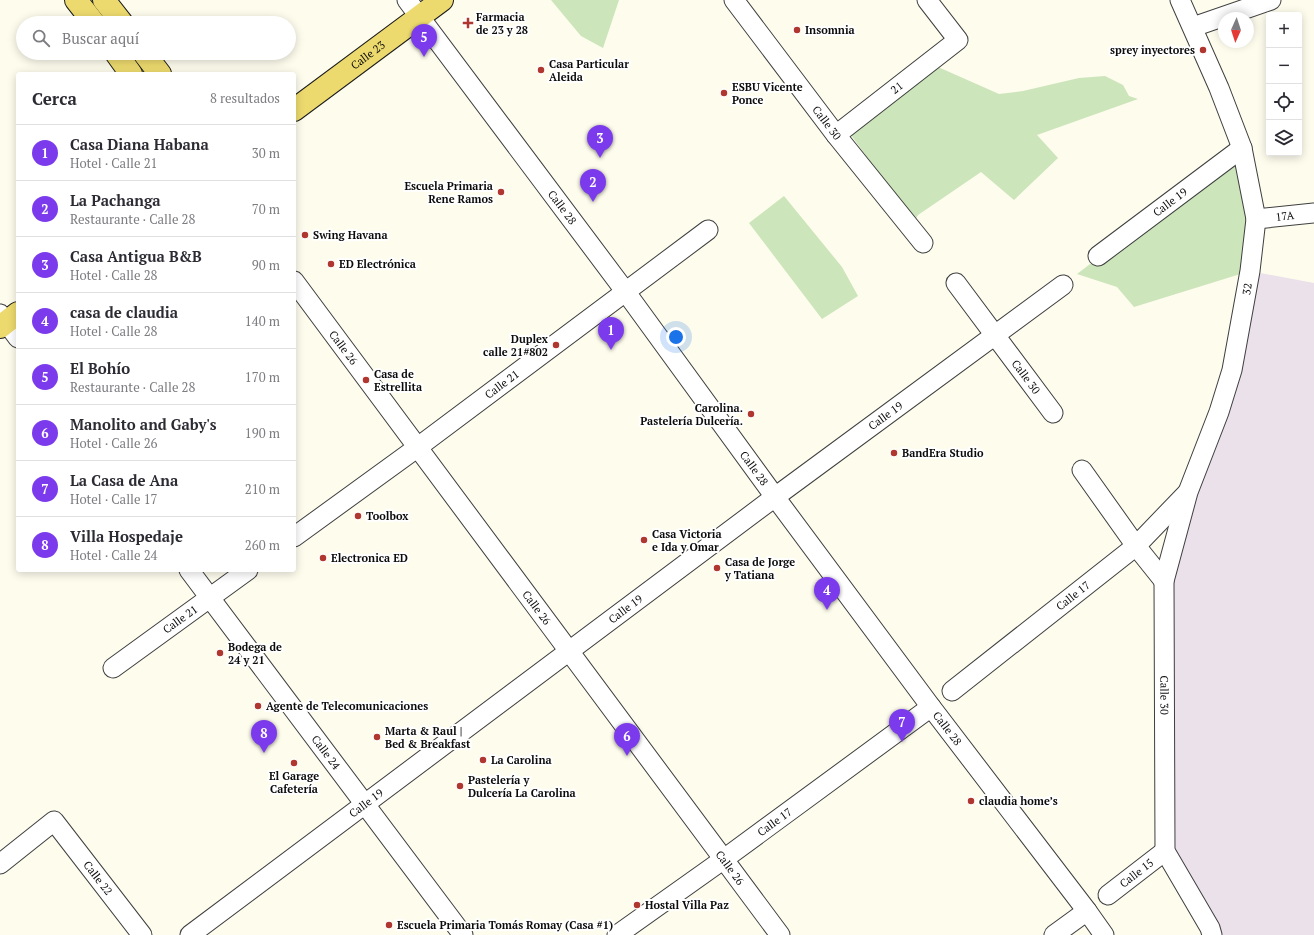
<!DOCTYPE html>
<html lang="es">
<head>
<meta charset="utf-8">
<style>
  :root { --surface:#fff; --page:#f7f7f7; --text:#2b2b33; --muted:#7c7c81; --line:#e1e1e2; --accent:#7c3aed }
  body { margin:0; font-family:"PT Serif",serif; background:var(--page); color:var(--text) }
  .controls { position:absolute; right:12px; top:12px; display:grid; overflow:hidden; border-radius:4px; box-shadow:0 2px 10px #0003 }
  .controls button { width:36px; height:36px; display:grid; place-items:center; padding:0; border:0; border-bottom:1px solid var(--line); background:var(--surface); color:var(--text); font:20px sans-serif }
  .compass { position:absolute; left:1218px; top:12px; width:36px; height:36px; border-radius:50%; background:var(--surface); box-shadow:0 2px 10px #0003; rotate:183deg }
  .you { position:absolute; left:676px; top:337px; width:14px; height:14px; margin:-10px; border:3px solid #fff; border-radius:50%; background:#1a73e8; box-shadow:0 0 0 6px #1a73e833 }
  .badge { display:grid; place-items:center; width:26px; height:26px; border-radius:50%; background:var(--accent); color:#fff; font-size:13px; font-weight:700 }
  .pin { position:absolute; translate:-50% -33px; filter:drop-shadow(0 1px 2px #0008) }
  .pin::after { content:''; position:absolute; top:21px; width:14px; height:12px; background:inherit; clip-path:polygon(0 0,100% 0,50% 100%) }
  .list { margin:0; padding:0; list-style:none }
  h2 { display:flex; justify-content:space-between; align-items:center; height:52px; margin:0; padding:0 16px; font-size:17px }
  h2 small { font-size:13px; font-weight:400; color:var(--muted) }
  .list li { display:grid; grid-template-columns:26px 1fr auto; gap:12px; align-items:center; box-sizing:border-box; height:56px; padding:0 16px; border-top:1px solid var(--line) }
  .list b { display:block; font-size:15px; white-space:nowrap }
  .list p { margin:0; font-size:13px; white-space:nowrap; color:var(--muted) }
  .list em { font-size:13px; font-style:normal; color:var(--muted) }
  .icon { flex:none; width:22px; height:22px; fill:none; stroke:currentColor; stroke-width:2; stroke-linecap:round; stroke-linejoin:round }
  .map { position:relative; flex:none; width:1314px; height:935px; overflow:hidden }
  .search { position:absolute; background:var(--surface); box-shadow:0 2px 10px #0003; left:16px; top:16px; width:280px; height:44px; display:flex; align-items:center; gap:10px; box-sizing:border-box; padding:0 14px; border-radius:22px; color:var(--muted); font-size:15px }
  .panel { position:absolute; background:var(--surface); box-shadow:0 2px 10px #0003; left:16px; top:72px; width:280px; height:500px; border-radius:4px }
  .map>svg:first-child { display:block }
</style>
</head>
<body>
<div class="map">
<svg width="1314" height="935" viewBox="0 0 1314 935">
  <rect width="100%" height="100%" fill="#fdfced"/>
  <path fill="#eae1ea" d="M 1250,271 L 1314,283 L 1314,935 L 1212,935 L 1165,851 L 1164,581 Z"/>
  <path fill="#cce5ba" d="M 551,0 L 619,0 L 603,48 L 581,36 Z
    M 938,67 L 999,94 L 1023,91 L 1079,78 L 1105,76 L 1123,85 L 1129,96 L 1138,99 L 1037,135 L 1058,158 L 1014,200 L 981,172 L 918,215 L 914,222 L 851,135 Z
    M 1242,148 L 1250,271 L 1134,307 L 1117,287 L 1077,274 Z
    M 784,196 L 842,267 L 858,296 L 822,319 L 749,223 Z"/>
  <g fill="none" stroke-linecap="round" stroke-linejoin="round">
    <g stroke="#3f3f3f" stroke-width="21">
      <g id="minor">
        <path id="s1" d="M 407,0 L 625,291 L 775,497 L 931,707 L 1087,911 L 1104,935"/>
        <path id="s2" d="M 734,0 L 836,135 L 923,243"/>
        <path id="s3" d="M 1180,0 L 1219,88 L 1242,148 L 1256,219 L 1250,271 L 1232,370 L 1219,412 L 1188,492 L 1164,581 L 1165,851 L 1210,928 L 1212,935"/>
        <path d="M 1193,27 L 1271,0"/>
        <path id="s4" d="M 836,135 L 958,40 L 927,0"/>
        <path id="s5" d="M 1256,219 L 1314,213"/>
        <path id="s6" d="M 1098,256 L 1242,148"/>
        <path id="s7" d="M 294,281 L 780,935"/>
        <path id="s8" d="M 956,283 L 1053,413"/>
        <path d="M 0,314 L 18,338"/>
        <path d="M 1082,470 L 1136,546 L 1164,581"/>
        <path id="s9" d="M 294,537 L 418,447 L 708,230"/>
        <path id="s10" d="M 189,570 L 463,935"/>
        <path id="s11" d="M 113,668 L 248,570"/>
        <path id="s12" d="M 952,691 L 1136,546 L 1187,493"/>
        <path id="s13" d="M 0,864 L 54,821 L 142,935"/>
        <path id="s14" d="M 1108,895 L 1165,851"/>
        <path id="s15" d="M 190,935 L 775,497 L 1063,285"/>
        <path id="s16" d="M 617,935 L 724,859 L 931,707"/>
        <path d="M 1054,935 L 1087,911"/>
      </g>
    </g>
    <g stroke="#1d1d1d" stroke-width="24">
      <g id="major">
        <path d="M 76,0 L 94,23"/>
        <path d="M 104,0 L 122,23"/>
        <path d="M 116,53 L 131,74"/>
        <path d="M 144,53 L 160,74"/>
        <path id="s17" d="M 294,110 L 442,0"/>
        <path d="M 0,327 L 18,313"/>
      </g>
    </g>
    <use href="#minor" stroke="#fff" stroke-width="19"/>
    <use href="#major" stroke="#edda6e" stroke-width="22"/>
  </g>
  <g fill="#b03630" stroke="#fff" stroke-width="1.5">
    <path d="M466 17h4v4h4v4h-4v4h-4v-4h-4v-4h4z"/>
    <circle cx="797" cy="30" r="4"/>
    <circle cx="1203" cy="50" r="4"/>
    <circle cx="541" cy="70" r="4"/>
    <circle cx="724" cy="93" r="4"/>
    <circle cx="501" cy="192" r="4"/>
    <circle cx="305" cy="235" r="4"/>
    <circle cx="331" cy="264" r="4"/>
    <circle cx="556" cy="345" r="4"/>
    <circle cx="366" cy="380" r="4"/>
    <circle cx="751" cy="414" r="4"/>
    <circle cx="894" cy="453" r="4"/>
    <circle cx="358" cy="516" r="4"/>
    <circle cx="644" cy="540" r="4"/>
    <circle cx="323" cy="558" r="4"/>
    <circle cx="717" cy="568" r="4"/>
    <circle cx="220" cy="653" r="4"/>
    <circle cx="258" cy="706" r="4"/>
    <circle cx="377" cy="737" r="4"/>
    <circle cx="483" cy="760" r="4"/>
    <circle cx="294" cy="763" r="4"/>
    <circle cx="460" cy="786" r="4"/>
    <circle cx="971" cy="801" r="4"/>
    <circle cx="637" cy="905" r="4"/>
    <circle cx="389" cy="925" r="4"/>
  </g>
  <g text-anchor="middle" stroke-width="4" stroke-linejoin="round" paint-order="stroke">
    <g font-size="11" font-weight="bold" fill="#0c0c0c" stroke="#fff" text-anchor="start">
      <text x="476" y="21">Farmacia<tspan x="476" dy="13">de 23 y 28</tspan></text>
      <text x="805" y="34">Insomnia</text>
      <text x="1195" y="54" text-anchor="end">sprey inyectores</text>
      <text x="549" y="68">Casa Particular<tspan x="549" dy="13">Aleida</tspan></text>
      <text x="732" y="91">ESBU Vicente<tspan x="732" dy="13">Ponce</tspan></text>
      <text x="493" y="190" text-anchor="end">Escuela Primaria<tspan x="493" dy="13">Rene Ramos</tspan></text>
      <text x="313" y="239">Swing Havana</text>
      <text x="339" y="268">ED Electrónica</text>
      <text x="548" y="343" text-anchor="end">Duplex<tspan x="548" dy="13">calle 21#802</tspan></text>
      <text x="374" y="378">Casa de<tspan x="374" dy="13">Estrellita</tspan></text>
      <text x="743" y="412" text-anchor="end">Carolina.<tspan x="743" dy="13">Pastelería Dulcería.</tspan></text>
      <text x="902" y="457">BandEra Studio</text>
      <text x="366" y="520">Toolbox</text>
      <text x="652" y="538">Casa Victoria<tspan x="652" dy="13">e Ida y Omar</tspan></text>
      <text x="331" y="562">Electronica ED</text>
      <text x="725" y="566">Casa de Jorge<tspan x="725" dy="13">y Tatiana</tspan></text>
      <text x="228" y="651">Bodega de<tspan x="228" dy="13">24 y 21</tspan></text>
      <text x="266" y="710">Agente de Telecomunicaciones</text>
      <text x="385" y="735">Marta &amp; Raul |<tspan x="385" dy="13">Bed &amp; Breakfast</tspan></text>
      <text x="491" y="764">La Carolina</text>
      <text x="294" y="780" text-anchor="middle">El Garage<tspan x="294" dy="13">Cafetería</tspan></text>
      <text x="468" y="784">Pastelería y<tspan x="468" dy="13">Dulcería La Carolina</tspan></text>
      <text x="979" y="805">claudia home’s</text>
      <text x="645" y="909">Hostal Villa Paz</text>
      <text x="397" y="929">Escuela Primaria Tomás Romay (Casa #1)</text>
    </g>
    <g font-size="11" fill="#0c0c0c" stroke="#fff">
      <text dy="4" stroke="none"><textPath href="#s17" startOffset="92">Calle 23</textPath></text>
      <text dy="4" stroke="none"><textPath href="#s4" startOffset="77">21</textPath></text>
      <text dy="4" stroke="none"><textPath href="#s2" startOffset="154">Calle 30</textPath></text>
      <text dy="4" stroke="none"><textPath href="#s6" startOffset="90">Calle 19</textPath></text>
      <text dy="4" stroke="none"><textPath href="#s1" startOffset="259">Calle 28</textPath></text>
      <text dy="4" stroke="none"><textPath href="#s5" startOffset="29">17A</textPath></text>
      <text transform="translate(1247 289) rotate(-81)" y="4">32</text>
      <text dy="4" stroke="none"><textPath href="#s7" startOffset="83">Calle 26</textPath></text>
      <text dy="4" stroke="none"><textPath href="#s8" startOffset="117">Calle 30</textPath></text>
      <text dy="4" stroke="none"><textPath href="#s9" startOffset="258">Calle 21</textPath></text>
      <text dy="4" stroke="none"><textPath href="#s15" startOffset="868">Calle 19</textPath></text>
      <text dy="4" stroke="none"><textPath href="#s1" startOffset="583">Calle 28</textPath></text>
      <text dy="4" stroke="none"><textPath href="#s12" startOffset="154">Calle 17</textPath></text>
      <text dy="4" stroke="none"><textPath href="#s7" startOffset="407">Calle 26</textPath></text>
      <text dy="4" stroke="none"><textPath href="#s15" startOffset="544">Calle 19</textPath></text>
      <text dy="4" stroke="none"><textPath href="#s11" startOffset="83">Calle 21</textPath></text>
      <text dy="4" stroke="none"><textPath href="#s3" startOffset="722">Calle 30</textPath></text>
      <text dy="4" stroke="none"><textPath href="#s1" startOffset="907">Calle 28</textPath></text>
      <text dy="4" stroke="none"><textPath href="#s10" startOffset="228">Calle 24</textPath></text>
      <text dy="4" stroke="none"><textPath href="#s15" startOffset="220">Calle 19</textPath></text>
      <text dy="4" stroke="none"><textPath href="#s16" startOffset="194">Calle 17</textPath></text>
      <text dy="4" stroke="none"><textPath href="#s7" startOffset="731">Calle 26</textPath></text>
      <text dy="4" stroke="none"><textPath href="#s14" startOffset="36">Calle 15</textPath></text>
      <text dy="4" stroke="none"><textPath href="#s13" startOffset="141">Calle 22</textPath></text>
    </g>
  </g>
</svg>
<div class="controls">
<button>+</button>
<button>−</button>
<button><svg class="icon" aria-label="locate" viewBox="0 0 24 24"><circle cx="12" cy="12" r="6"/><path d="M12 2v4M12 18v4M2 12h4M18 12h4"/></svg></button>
<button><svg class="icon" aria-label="layers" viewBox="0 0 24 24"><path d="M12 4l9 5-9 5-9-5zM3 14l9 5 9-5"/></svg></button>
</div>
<svg class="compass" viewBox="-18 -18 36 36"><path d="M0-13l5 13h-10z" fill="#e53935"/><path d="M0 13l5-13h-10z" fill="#7c7c81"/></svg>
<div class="you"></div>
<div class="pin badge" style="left:611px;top:350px">1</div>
<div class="pin badge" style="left:593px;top:202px">2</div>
<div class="pin badge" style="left:600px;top:158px">3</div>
<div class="pin badge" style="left:827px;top:610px">4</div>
<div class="pin badge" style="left:424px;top:57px">5</div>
<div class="pin badge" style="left:627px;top:756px">6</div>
<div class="pin badge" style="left:902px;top:742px">7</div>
<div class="pin badge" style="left:264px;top:753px">8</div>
<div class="search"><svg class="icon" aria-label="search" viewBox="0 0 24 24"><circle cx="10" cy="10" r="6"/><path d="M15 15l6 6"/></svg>Buscar aquí</div>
<section class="panel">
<h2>Cerca<small>8 resultados</small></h2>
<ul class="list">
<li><span class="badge">1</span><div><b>Casa Diana Habana</b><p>Hotel · Calle 21</p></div><em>30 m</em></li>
<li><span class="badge">2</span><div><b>La Pachanga</b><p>Restaurante · Calle 28</p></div><em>70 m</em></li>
<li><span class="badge">3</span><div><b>Casa Antigua B&amp;B</b><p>Hotel · Calle 28</p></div><em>90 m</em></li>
<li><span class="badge">4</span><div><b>casa de claudia</b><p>Hotel · Calle 28</p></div><em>140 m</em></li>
<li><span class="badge">5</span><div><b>El Bohío</b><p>Restaurante · Calle 28</p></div><em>170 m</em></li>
<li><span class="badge">6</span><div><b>Manolito and Gaby's</b><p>Hotel · Calle 26</p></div><em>190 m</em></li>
<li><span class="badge">7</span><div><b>La Casa de Ana</b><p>Hotel · Calle 17</p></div><em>210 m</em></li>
<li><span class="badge">8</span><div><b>Villa Hospedaje</b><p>Hotel · Calle 24</p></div><em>260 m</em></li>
</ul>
</section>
</div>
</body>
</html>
